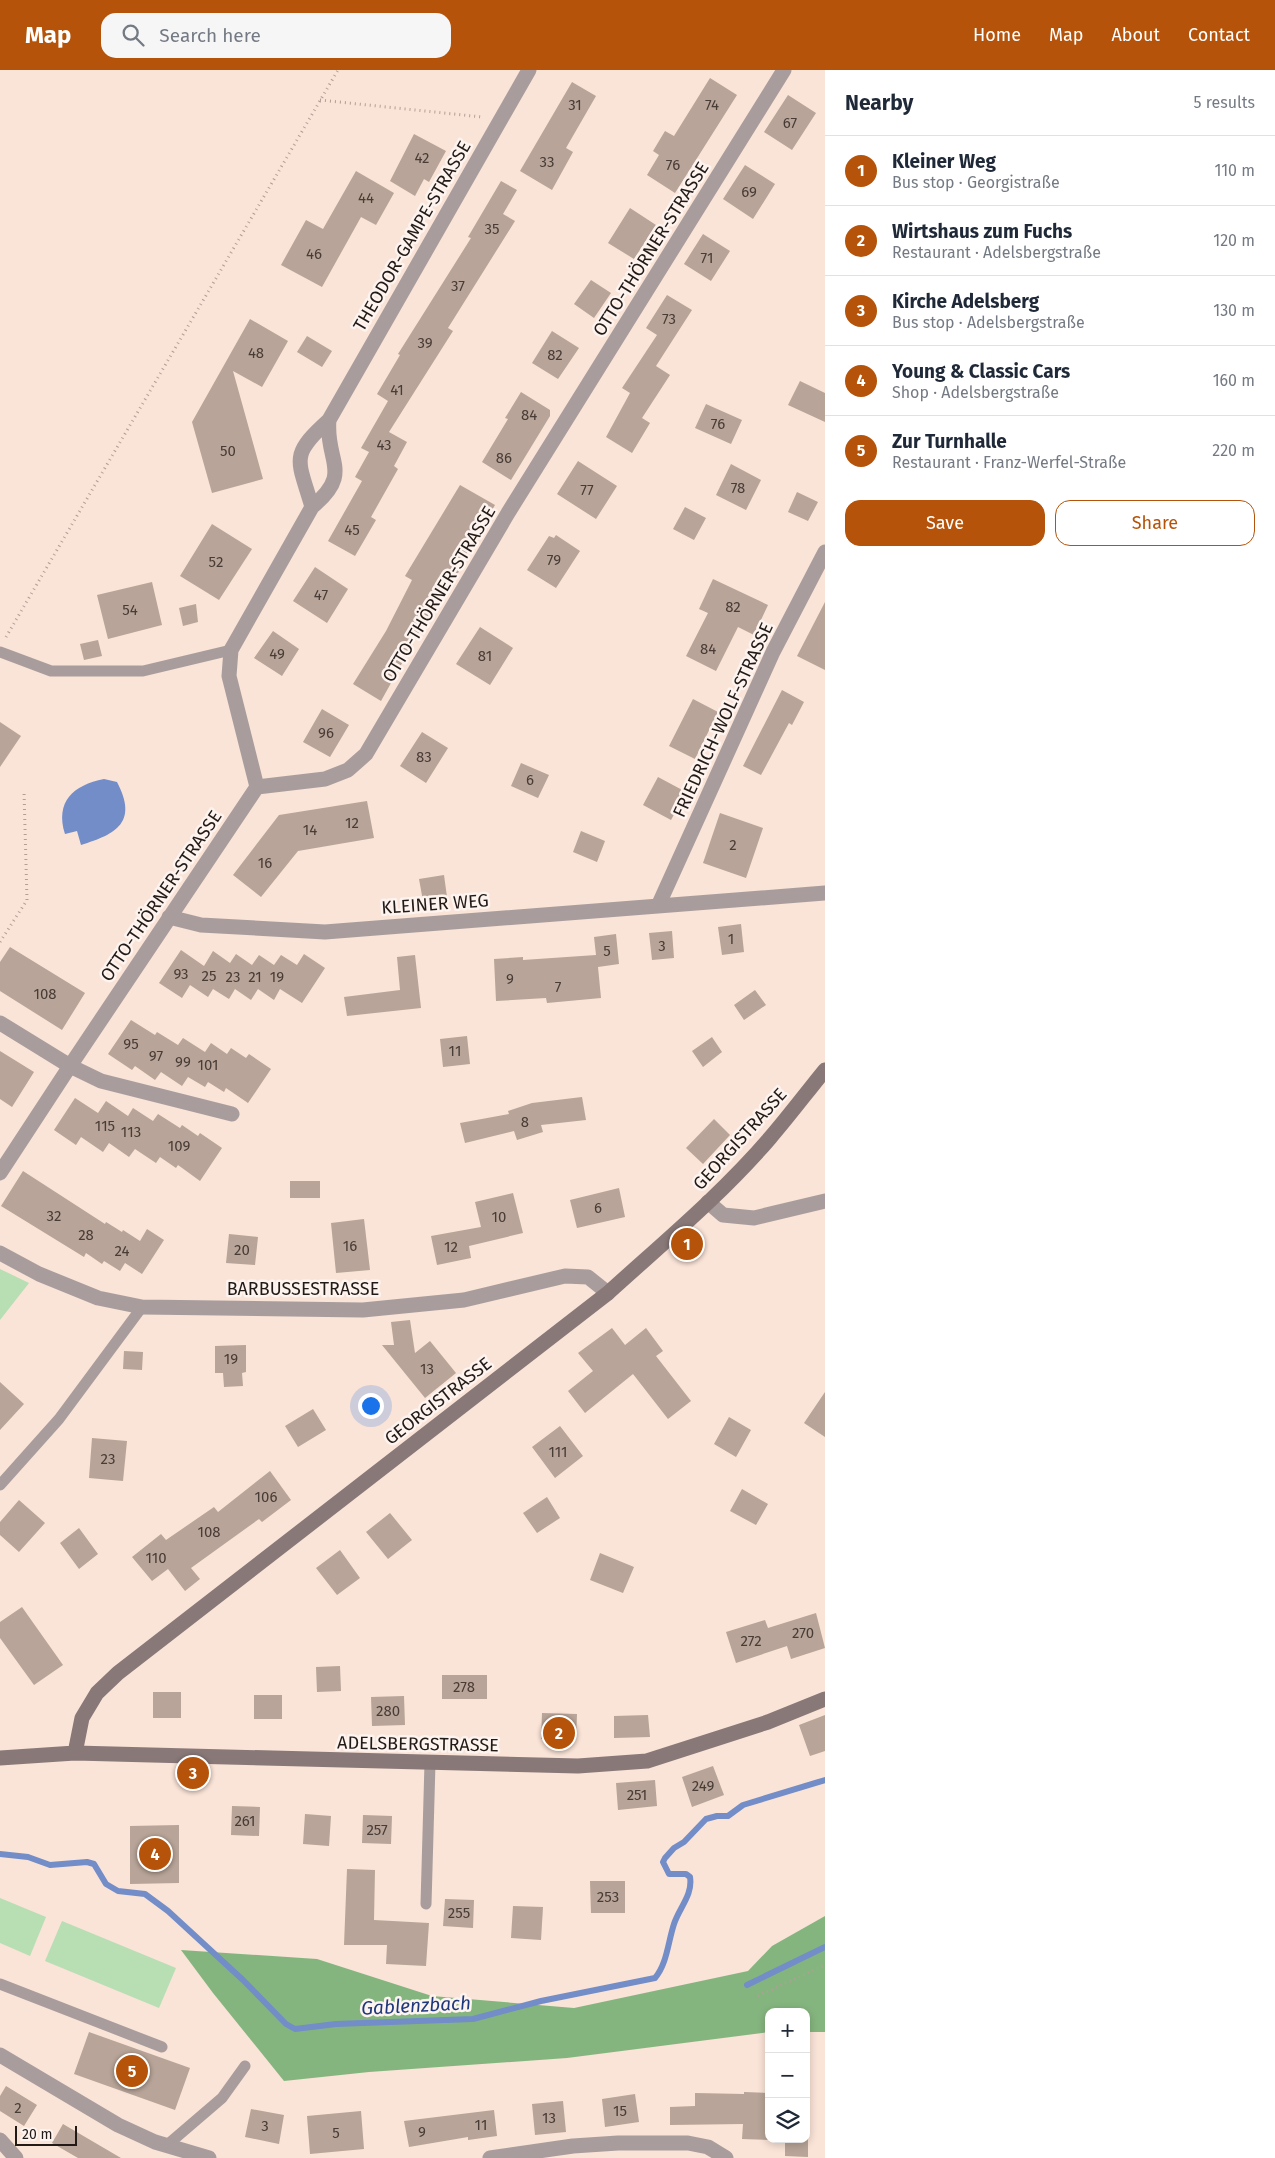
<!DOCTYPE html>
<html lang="en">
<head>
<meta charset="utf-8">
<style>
  :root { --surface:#fff; --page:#f6f6f7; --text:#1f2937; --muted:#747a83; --line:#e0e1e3; --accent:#b45309 }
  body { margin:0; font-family:"Fira Sans",sans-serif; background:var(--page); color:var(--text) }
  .controls { position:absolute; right:15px; bottom:15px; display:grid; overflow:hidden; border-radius:10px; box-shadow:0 2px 8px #0003 }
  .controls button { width:45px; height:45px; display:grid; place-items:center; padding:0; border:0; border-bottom:1px solid var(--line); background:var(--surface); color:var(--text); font:25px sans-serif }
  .scale { position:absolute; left:15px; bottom:12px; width:62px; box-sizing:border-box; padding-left:5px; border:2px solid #221a16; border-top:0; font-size:14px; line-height:18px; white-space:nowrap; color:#221a16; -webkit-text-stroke:4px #fdf3ef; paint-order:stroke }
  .you { position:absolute; left:370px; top:1335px; width:18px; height:18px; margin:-12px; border:4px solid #fff; border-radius:50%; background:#1a73e8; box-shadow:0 0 0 8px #1a73e833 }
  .badge { display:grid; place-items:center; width:32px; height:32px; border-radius:50%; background:var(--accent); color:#fff; font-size:16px; font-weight:700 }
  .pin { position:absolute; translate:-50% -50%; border:2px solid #fff; box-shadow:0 1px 5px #0006 }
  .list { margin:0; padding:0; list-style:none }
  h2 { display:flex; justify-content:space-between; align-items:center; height:65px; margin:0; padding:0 20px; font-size:21px }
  h2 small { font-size:16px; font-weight:400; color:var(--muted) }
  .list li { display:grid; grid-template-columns:32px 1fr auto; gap:15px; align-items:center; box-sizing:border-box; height:70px; padding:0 20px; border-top:1px solid var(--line) }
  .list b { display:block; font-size:19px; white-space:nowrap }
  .list p { margin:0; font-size:16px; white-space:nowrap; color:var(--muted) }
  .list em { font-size:16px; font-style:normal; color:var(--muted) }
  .actions { display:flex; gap:10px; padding:15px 20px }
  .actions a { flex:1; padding:11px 0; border:1px solid var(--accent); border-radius:15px; text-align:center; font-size:18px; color:var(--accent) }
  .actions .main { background:var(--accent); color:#fff }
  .icon { flex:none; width:28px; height:28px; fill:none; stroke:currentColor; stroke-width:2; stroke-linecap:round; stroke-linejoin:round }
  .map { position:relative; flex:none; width:825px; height:2088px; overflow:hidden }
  header { display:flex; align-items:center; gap:30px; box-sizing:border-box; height:70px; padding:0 25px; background:var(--accent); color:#fff }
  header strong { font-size:24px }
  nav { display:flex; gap:28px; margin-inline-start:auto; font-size:18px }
  .search { width:350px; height:45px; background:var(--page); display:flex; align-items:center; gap:12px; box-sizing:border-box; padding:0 18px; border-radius:15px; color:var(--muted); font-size:19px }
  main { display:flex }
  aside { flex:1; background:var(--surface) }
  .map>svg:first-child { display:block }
</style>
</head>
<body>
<header>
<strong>Map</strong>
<div class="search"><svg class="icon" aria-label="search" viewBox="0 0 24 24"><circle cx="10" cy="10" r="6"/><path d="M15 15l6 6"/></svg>Search here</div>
<nav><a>Home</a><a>Map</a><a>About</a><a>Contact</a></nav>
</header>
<main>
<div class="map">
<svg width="825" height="2088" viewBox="0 0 825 2088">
  <rect width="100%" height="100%" fill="#fae3d7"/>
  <path fill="#b8deb3" d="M 0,1199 L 29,1213 L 0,1250 Z
    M 0,1828 L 46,1847 L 30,1886 L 0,1873 Z
    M 62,1851 L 176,1898 L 159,1938 L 45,1891 Z"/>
  <path fill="#85b57f" d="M 825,1846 L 825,1962 L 806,1962 L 806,1942 L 769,1942 L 769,1962 L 567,1988 L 369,2002 L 284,2011 L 213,1923 L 181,1880 L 317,1889 L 432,1926 L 574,1938 L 748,1901 L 772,1876 Z"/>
  <path fill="#728dc7" d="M 104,709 L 117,712 C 138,752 117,764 81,775 L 77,761 L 65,764 C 55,732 73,715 104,709 Z"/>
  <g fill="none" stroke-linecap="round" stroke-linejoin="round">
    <path stroke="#728dc7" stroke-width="6" d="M 0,1784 L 28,1787 L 50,1795 L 87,1792 L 94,1794 L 106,1814 L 118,1821 L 145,1824 L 168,1841 L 243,1910 L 286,1954 L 295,1959 L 336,1954 L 473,1949 L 541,1931 L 655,1908 C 667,1894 668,1872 674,1854 C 679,1838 693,1825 690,1807 L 686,1804 L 669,1804 L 663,1792 L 665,1788 L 674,1778 L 684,1772 L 706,1749 L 717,1746 L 728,1746 L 743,1735 L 825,1710
      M 747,1915 L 825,1877"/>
  </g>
  <path fill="#b8a498" d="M 710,8 L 737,25 L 675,123 L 647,105 L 659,85 L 653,81 L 665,61 L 674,66 Z
    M 572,12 L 596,26 L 566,78 L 573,82 L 552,120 L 520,101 Z
    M 788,25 L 816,43 L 792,80 L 764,62 Z
    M 414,64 L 446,81 L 429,112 L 424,109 L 415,126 L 390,111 Z
    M 745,95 L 775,114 L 753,149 L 723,129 Z
    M 356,101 L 394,123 L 376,155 L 361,147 L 322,217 L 281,195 L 306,150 L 323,159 Z
    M 501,111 L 517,120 L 503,144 L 515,151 L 448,258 L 453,261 L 389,362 L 407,372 L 394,396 L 398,399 L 371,447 L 376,450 L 355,486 L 328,471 L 362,411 L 355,407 L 369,382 L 361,378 L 388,331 L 377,324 L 400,285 L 398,284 L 471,168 L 468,167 Z
    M 630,138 L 656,155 L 634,189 L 608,173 Z
    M 703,164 L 730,181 L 711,211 L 684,194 Z
    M 591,210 L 611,223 L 594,248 L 574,234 Z
    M 667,225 L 692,240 L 656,296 L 670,305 L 642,348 L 650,353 L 632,383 L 606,367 L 630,323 L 622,318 L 657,265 L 646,258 Z
    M 250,249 L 288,271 L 262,317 L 233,301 L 263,409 L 212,423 L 192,352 Z
    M 552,261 L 579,278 L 558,309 L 532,293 Z
    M 307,266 L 332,281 L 322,297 L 297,282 Z
    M 800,311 L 825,323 L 825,352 L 788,335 Z
    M 521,322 L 550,340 L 550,346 L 511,410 L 482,392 L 508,349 L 505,348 Z
    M 706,334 L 742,350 L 731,374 L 695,358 Z
    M 578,391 L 617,416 L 596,449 L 557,424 Z
    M 731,394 L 761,410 L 746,440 L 716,425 Z
    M 460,415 L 495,435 L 460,495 L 462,496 L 444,528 L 440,525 L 381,631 L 353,614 L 386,561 L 412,510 L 405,506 Z
    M 797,422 L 818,432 L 808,451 L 788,442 Z
    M 685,437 L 706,448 L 694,470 L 673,459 Z
    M 212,454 L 252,479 L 219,530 L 180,506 Z
    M 556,465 L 580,481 L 556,518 L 527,500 L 549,466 L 554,468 Z
    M 315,497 L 348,519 L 327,553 L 293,531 Z
    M 713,509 L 768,535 L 754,565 L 738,557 L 716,601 L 686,586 L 708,543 L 699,539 Z
    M 152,512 L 162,555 L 108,569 L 97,525 Z
    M 825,532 L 825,600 L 797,586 Z
    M 196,534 L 198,552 L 183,556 L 179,538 Z
    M 480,557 L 513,578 L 490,615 L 456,594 Z
    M 273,561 L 299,579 L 282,606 L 254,588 Z
    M 98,570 L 102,586 L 84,590 L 80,574 Z
    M 782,620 L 804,632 L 792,655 L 789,653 L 761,705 L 743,696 Z
    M 693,629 L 718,642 L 695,689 L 669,676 Z
    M 322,639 L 349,655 L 330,687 L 303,672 Z
    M 0,652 L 21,666 L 0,697 Z
    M 422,662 L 448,678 L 426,713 L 400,696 Z
    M 521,693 L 549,705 L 538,728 L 511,716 Z
    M 658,707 L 686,722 L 671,750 L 643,735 Z
    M 367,731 L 374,768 L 298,781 L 261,827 L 233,805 L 279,745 Z
    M 720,743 L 763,758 L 746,808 L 703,793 Z
    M 581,761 L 605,771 L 597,792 L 573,782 Z
    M 444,805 L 447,827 L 423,831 L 419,809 Z
    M 741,854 L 744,882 L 722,885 L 718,857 Z
    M 672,861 L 674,888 L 652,890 L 649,863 Z
    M 616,864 L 619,894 L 598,897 L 601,928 L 547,933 L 546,928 L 496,931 L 494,889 L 523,887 L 523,890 L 596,885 L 594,867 Z
    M 10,877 L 85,923 L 62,960 L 0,921 L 0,892 Z
    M 181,880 L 204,896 L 213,881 L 230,893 L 236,884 L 252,895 L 259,885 L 274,895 L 281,885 L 297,895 L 304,884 L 325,898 L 302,933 L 280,919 L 274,930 L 258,919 L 251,930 L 235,919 L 229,929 L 213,919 L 208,927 L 190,915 L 182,928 L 159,913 Z
    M 415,885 L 421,938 L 347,946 L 344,927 L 400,920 L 397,887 Z
    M 755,920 L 766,935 L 744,950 L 734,935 Z
    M 131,950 L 155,965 L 157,962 L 178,975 L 183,968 L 205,982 L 211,973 L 227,984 L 231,978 L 246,988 L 249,984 L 271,999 L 248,1033 L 226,1018 L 224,1022 L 208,1012 L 205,1017 L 188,1007 L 182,1016 L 161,1002 L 155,1010 L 135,996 L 132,1000 L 108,984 Z
    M 467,966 L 470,994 L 443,997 L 440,969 Z
    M 712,967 L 722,982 L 703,997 L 692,981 Z
    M 0,981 L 34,1002 L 12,1037 L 0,1029 Z
    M 582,1027 L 586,1050 L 541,1055 L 543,1062 L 517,1070 L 514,1061 L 465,1073 L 460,1053 L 509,1044 L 508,1041 L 532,1033 Z
    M 75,1028 L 98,1043 L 106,1031 L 128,1046 L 133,1038 L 153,1051 L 158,1044 L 180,1058 L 182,1055 L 198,1066 L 200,1063 L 222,1078 L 200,1111 L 178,1095 L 176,1098 L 160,1087 L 156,1093 L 135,1079 L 129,1087 L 109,1073 L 103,1082 L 81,1067 L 76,1075 L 54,1060 Z
    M 714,1049 L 730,1065 L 703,1094 L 686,1078 Z
    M 23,1101 L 105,1154 L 106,1152 L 122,1162 L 123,1160 L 140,1171 L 147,1159 L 164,1170 L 142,1204 L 125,1193 L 120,1201 L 104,1191 L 102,1194 L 86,1183 L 84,1187 L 1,1136 Z
    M 290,1111 L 320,1111 L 320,1128 L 290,1128 Z
    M 619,1118 L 625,1147 L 577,1158 L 570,1130 Z
    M 513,1123 L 523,1163 L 469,1176 L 471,1188 L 437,1195 L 431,1166 L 481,1157 L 475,1132 Z
    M 364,1149 L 370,1200 L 336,1203 L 331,1153 Z
    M 229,1164 L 258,1167 L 255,1195 L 226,1193 Z
    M 410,1250 L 415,1283 L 430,1271 L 456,1303 L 425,1328 L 382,1275 L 394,1275 L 391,1252 Z
    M 612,1258 L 625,1275 L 646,1258 L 663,1281 L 656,1286 L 691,1331 L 668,1349 L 633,1304 L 585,1343 L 568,1321 L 593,1301 L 578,1283 Z
    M 246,1275 L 246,1302 L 242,1303 L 243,1316 L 224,1317 L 223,1303 L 215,1303 L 215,1276 Z
    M 124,1281 L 143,1282 L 142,1300 L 123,1299 Z
    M 0,1312 L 24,1334 L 0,1360 Z
    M 825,1322 L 825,1367 L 804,1353 Z
    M 313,1339 L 326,1360 L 298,1377 L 285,1356 Z
    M 729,1347 L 751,1360 L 736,1387 L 714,1374 Z
    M 560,1356 L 583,1386 L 555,1408 L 532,1377 Z
    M 92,1368 L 127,1371 L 123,1411 L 89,1408 Z
    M 270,1401 L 291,1430 L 262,1452 L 259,1449 L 191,1498 L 200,1509 L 185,1521 L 168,1499 L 152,1511 L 132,1487 L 161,1464 L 166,1470 L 214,1437 L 218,1442 Z
    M 742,1419 L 768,1434 L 756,1455 L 730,1441 Z
    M 547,1427 L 560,1448 L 537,1463 L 523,1443 Z
    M 19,1430 L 45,1453 L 19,1482 L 0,1465 L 0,1452 Z
    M 390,1443 L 412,1470 L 388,1489 L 366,1462 Z
    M 79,1458 L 98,1484 L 79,1499 L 60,1473 Z
    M 340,1480 L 360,1508 L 337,1525 L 316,1498 Z
    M 600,1483 L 634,1497 L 623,1523 L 590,1510 Z
    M 22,1537 L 63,1595 L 34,1615 L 0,1568 L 0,1552 Z
    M 816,1543 L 825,1578 L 791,1589 L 787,1576 L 736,1593 L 726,1562 L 765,1550 L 768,1558 Z
    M 340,1596 L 341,1621 L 317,1622 L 316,1597 Z
    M 442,1605 L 487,1605 L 487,1629 L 442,1629 Z
    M 153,1622 L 181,1622 L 181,1648 L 153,1648 Z
    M 254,1625 L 282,1625 L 282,1649 L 254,1649 Z
    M 404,1626 L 405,1655 L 372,1656 L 371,1627 Z
    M 542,1643 L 577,1644 L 576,1670 L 541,1669 Z
    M 648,1645 L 650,1667 L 614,1668 L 614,1646 Z
    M 825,1645 L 825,1681 L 810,1686 L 799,1655 Z
    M 713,1696 L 724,1725 L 692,1737 L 682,1707 Z
    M 655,1710 L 657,1736 L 618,1740 L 616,1713 Z
    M 232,1736 L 260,1737 L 259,1766 L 231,1765 Z
    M 305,1744 L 331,1746 L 329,1776 L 303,1774 Z
    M 363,1745 L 392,1746 L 391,1774 L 362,1773 Z
    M 179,1755 L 179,1813 L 130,1814 L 130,1756 Z
    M 347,1799 L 375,1800 L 374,1850 L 429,1853 L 426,1896 L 386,1894 L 387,1875 L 344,1875 Z
    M 590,1811 L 625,1811 L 625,1843 L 591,1843 Z
    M 445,1829 L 474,1830 L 473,1858 L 443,1856 Z
    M 513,1836 L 543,1837 L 541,1870 L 511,1868 Z
    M 89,1962 L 190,1998 L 175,2040 L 74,2004 Z
    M 6,2016 L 37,2035 L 24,2056 L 0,2041 L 0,2026 Z
    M 744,2022 L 769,2023 L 769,2070 L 742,2069 L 743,2054 L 670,2055 L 670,2037 L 695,2036 L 695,2023 L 744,2024 Z
    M 635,2024 L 639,2052 L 605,2057 L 602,2029 Z
    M 563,2031 L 566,2062 L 535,2065 L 532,2034 Z
    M 251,2039 L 284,2045 L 279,2074 L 245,2067 Z
    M 494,2040 L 497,2066 L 468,2070 L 468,2067 L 409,2077 L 404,2051 Z
    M 361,2041 L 364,2079 L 310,2084 L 307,2046 Z
    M 63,2054 L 121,2088 L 78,2088 L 52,2073 Z
    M 785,2069 L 808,2069 L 808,2087 L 785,2086 Z"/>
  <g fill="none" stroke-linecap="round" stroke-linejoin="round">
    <path stroke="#b19f96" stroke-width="3" stroke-dasharray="1 4" stroke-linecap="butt" d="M 320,30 L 482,47
      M 6,567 L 338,0
      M 0,872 L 27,830 L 24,721
      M 758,1926 L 825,1895"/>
    <path stroke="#a89d9c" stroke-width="11" d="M 0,582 L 51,601 L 143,601 L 231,580
      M 0,1415 L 59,1349 L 142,1237
      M 426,1834 L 430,1693
      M 0,1914 L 162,1977
      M 166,2076 L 222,2028 L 245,1996"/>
    <path stroke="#a89d9c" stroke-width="15" d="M 312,437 C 298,389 289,386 329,350 L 529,0
      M 257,717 L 229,606 L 231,580 L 312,437 C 354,402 325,392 329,350
      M 658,836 L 773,582 L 825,482
      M 169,847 L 201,855 L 325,862 L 825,823
      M 0,953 L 70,996 L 101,1011 L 232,1044
      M 0,1103 L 70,996 L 257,717 L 325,709 L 348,700 L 366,684 L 508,443 L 784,0
      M 708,1132 L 723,1145 L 754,1148 L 825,1131
      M 0,1183 L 39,1204 L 98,1228 L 142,1237 L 363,1240 L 464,1230 L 565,1206 L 588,1207 L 608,1223
      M 0,1985 L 118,2055 L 155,2072 L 209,2088
      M 0,2070 L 16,2088
      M 490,2088 L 573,2076 L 618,2073 L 688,2073 L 708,2077 L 726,2088"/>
    <path stroke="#887878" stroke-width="15" d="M 75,1683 L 82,1648 L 97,1623 L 118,1603 L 608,1223 C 663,1173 721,1125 770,1068 C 789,1046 807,1022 825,1000
      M 0,1688 L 75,1683 L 578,1696 L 647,1691 L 768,1652 L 825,1629"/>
  </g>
  <g text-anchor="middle" stroke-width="5" stroke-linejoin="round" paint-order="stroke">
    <g font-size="15" fill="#483c36">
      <text x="575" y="40">31</text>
      <text x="712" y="40">74</text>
      <text x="790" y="58">67</text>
      <text x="422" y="93">42</text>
      <text x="547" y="97">33</text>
      <text x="673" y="100">76</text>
      <text x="749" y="127">69</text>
      <text x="366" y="133">44</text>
      <text x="492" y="164">35</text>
      <text x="314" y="189">46</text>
      <text x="707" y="193">71</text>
      <text x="458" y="221">37</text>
      <text x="669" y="254">73</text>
      <text x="425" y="278">39</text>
      <text x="256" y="288">48</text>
      <text x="555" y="290">82</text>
      <text x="397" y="325">41</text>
      <text x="529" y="350">84</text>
      <text x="718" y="359">76</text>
      <text x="384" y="380">43</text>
      <text x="228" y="386">50</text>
      <text x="504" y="393">86</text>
      <text x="738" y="423">78</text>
      <text x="587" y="425">77</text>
      <text x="352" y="465">45</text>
      <text x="554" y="495">79</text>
      <text x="216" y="497">52</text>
      <text x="321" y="530">47</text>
      <text x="733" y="542">82</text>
      <text x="130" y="545">54</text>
      <text x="708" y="584">84</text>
      <text x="277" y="589">49</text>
      <text x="485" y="591">81</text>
      <text x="326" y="668">96</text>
      <text x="424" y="692">83</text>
      <text x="530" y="715">6</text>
      <text x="352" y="758">12</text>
      <text x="310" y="765">14</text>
      <text x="733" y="780">2</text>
      <text x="265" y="798">16</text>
      <text x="731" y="874">1</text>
      <text x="662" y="881">3</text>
      <text x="607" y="886">5</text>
      <text x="181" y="909">93</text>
      <text x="209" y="911">25</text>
      <text x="233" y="912">23</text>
      <text x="255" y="912">21</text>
      <text x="277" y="912">19</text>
      <text x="510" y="914">9</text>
      <text x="558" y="922">7</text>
      <text x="45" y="929">108</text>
      <text x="131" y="979">95</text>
      <text x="455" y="986">11</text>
      <text x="156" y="991">97</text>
      <text x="183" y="997">99</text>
      <text x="208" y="1000">101</text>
      <text x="525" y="1057">8</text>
      <text x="105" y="1061">115</text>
      <text x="131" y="1067">113</text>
      <text x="179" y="1081">109</text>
      <text x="598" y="1143">6</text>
      <text x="54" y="1151">32</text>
      <text x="499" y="1152">10</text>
      <text x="86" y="1170">28</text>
      <text x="350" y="1181">16</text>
      <text x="451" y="1182">12</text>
      <text x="242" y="1185">20</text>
      <text x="122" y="1186">24</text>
      <text x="231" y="1294">19</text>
      <text x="427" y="1304">13</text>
      <text x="558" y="1387">111</text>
      <text x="108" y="1394">23</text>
      <text x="266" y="1432">106</text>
      <text x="209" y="1467">108</text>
      <text x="156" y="1493">110</text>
      <text x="803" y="1568">270</text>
      <text x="751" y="1576">272</text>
      <text x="464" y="1622">278</text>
      <text x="388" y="1646">280</text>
      <text x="703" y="1721">249</text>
      <text x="637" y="1730">251</text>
      <text x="245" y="1756">261</text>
      <text x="377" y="1765">257</text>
      <text x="608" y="1832">253</text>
      <text x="459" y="1848">255</text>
      <text x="18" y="2043">2</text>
      <text x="620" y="2046">15</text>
      <text x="549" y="2053">13</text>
      <text x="481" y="2060">11</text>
      <text x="265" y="2061">3</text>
      <text x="422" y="2067">9</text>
      <text x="336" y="2068">5</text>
    </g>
    <g font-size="18" fill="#221a16" stroke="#fdf3ef">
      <text transform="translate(412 166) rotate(-60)" y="6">THEODOR-GAMPE-STRASSE</text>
      <text transform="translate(651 179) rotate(-58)" y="6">OTTO-THÖRNER-STRASSE</text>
      <text transform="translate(439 524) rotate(-59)" y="6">OTTO-THÖRNER-STRASSE</text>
      <text transform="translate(723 650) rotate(-65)" y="6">FRIEDRICH-WOLF-STRASSE</text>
      <text transform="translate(161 826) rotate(-56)" y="6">OTTO-THÖRNER-STRASSE</text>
      <text transform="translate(435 834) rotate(-4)" y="6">KLEINER WEG</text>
      <text transform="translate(740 1069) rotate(-48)" y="6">GEORGISTRASSE</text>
      <text x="303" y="1225">BARBUSSESTRASSE</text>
      <text transform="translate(438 1331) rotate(-38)" y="6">GEORGISTRASSE</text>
      <text transform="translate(418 1674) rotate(1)" y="6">ADELSBERGSTRASSE</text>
    </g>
    <g font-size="19" font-style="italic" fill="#1c377b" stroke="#fdf3ef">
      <text transform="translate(416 1935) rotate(-3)" y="7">Gablenzbach</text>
    </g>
  </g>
</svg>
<div class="controls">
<button>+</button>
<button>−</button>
<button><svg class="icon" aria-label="layers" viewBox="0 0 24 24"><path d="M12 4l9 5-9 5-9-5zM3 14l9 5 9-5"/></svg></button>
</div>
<div class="scale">20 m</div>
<div class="you"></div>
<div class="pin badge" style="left:687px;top:1174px">1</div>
<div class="pin badge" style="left:559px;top:1663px">2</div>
<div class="pin badge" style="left:193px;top:1703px">3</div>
<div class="pin badge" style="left:155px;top:1784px">4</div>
<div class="pin badge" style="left:132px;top:2001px">5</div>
</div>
<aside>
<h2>Nearby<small>5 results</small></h2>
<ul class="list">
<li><span class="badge">1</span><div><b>Kleiner Weg</b><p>Bus stop · Georgistraße</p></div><em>110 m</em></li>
<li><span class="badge">2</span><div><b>Wirtshaus zum Fuchs</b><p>Restaurant · Adelsbergstraße</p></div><em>120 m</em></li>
<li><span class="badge">3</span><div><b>Kirche Adelsberg</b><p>Bus stop · Adelsbergstraße</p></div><em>130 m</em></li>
<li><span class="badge">4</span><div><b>Young &amp; Classic Cars</b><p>Shop · Adelsbergstraße</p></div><em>160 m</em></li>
<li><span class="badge">5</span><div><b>Zur Turnhalle</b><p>Restaurant · Franz-Werfel-Straße</p></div><em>220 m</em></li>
</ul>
<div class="actions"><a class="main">Save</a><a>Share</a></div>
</aside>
</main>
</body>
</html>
